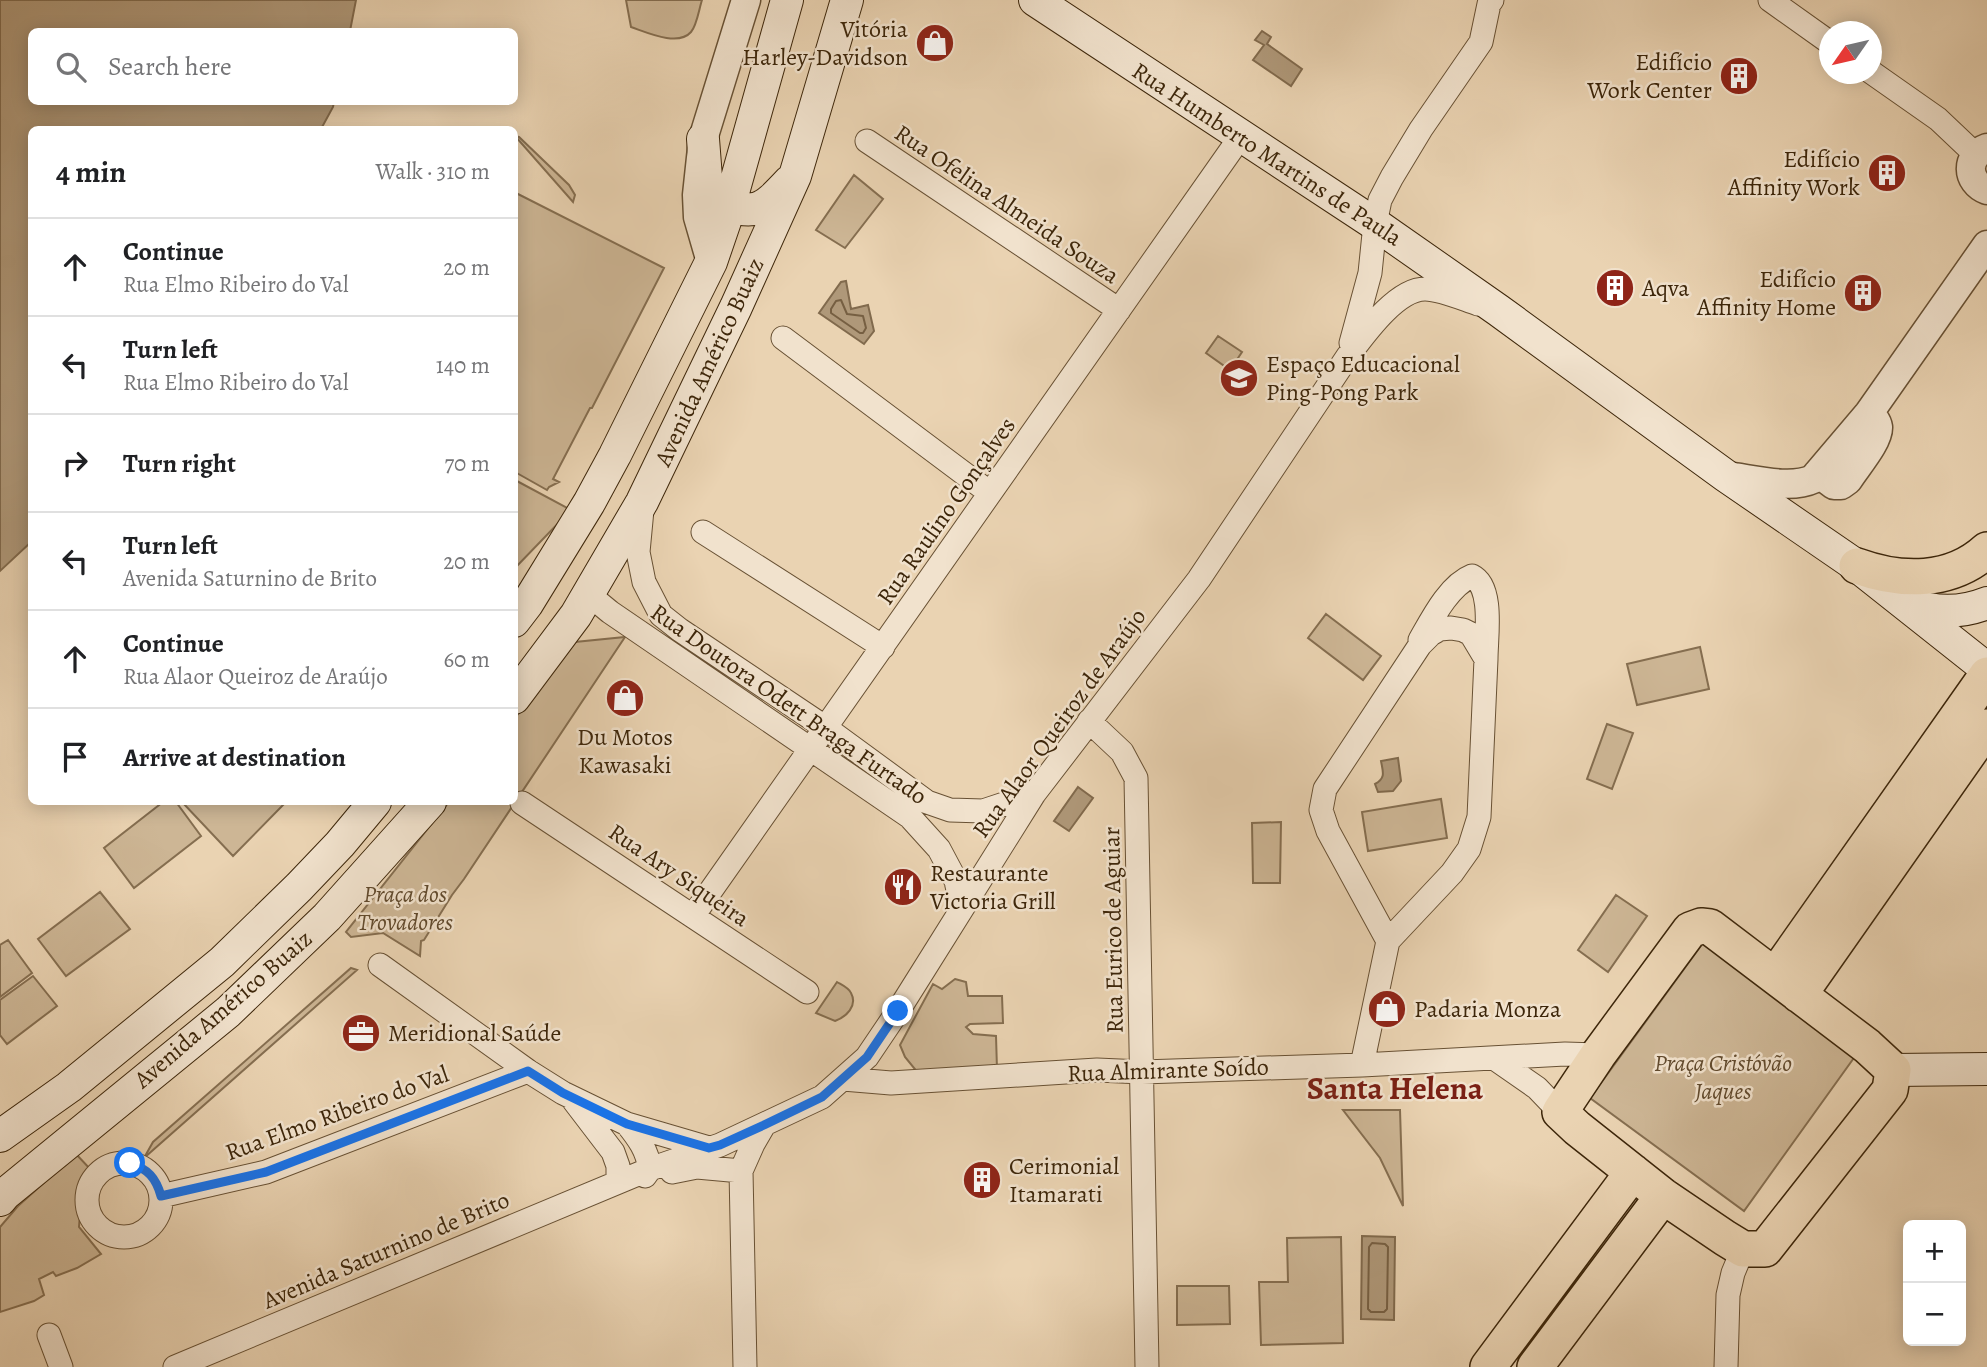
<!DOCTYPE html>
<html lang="en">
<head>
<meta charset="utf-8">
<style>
  :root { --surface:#fff; --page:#f2f2f2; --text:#202124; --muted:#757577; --line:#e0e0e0 }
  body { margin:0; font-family:Alegreya,serif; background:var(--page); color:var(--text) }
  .controls { position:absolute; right:21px; bottom:21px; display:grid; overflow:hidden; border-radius:10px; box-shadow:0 4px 18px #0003 }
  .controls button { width:63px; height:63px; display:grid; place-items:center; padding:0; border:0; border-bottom:2px solid var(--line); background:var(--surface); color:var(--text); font:35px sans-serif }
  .compass { position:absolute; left:1819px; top:21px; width:63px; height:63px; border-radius:50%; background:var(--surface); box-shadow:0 4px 18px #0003; rotate:236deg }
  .stop { position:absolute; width:21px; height:21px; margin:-16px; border:5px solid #1a73e8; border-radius:50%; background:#fff }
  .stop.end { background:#1a73e8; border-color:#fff; box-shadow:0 2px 7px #0008 }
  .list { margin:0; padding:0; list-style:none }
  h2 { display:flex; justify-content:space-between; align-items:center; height:91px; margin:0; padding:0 28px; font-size:30px }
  h2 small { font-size:23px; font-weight:400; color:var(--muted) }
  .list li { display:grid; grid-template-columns:46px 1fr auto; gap:21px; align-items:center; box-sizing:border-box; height:98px; padding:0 28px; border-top:2px solid var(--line) }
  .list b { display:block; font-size:26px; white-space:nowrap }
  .list p { margin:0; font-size:23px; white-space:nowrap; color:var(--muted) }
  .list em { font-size:23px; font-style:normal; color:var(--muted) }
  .icon { flex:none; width:38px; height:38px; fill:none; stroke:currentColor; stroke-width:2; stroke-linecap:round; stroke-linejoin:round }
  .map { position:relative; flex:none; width:1987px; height:1367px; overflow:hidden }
  .search { position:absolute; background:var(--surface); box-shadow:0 4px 18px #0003; left:28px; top:28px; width:490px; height:77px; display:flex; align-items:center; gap:18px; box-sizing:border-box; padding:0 24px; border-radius:10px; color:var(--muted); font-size:26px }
  .panel { position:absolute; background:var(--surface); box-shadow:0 4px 18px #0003; left:28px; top:126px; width:490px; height:679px; border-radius:10px }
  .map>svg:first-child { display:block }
</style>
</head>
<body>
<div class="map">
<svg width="1987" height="1367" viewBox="0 0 1987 1367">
  <rect width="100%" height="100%" fill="#ead3b2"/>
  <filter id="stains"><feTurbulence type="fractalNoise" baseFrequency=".00286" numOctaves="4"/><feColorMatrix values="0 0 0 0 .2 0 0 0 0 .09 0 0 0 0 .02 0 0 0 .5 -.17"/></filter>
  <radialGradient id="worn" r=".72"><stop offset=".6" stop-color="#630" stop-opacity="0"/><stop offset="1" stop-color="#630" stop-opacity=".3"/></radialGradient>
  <path fill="#cdb695" stroke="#856e50" stroke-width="2" d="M 626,0 L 702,0 C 699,9 697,25 691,32 C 678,47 646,32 631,27 Z
    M 515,136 L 519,137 L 569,185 L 575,195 L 573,202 Z
    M 854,175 L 883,199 L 845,248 L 816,230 Z
    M 514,192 L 664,268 L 592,408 L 590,408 L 553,479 L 559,482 L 549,487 L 547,490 L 515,472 Z
    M 1218,336 L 1242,352 L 1230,370 L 1206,353 Z
    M 515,480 L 571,510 L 515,568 Z
    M 1326,614 L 1381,656 L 1363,680 L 1308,638 Z
    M 625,637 L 464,879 L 452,895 L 424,940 L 421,941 L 420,956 L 383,933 L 351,937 L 346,932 L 449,802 L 514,802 L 515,718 L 575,642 Z
    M 1700,647 L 1709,689 L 1637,705 L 1627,664 Z
    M 1607,724 L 1633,733 L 1612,789 L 1587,779 Z
    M 1441,799 L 1447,838 L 1368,851 L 1362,812 Z
    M 163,802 L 176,802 L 201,836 L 134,888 L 104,848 Z
    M 182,802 L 286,802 L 233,856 Z
    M 1281,822 L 1280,883 L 1253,883 L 1252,823 Z
    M 100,892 L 130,929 L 66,976 L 38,939 Z
    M 1616,895 L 1647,916 L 1608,972 L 1578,950 Z
    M 8,940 L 32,973 L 0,997 L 0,945 Z
    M 1703,943 L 1856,1055 L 1744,1211 L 1590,1098 Z
    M 351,968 L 357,970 L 144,1158 L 153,1142 Z
    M 33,976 L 57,1006 L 7,1044 L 0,1035 L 0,1000 Z
    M 955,979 L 966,982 L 968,996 L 1002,996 L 1003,1023 L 970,1024 L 966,1027 L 973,1034 L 996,1036 L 997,1069 L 918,1073 L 905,1057 L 900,1045 L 933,984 L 942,989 Z
    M 837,982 C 842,985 849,988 851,993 C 858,1006 846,1017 835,1021 L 816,1013 Z
    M 1343,1110 L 1400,1110 L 1403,1206 L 1380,1158 Z
    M 76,1154 L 93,1172 L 82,1188 L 79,1227 L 101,1254 L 77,1268 L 56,1276 L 53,1272 L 39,1279 L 44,1295 L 34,1301 L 0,1312 L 0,1227 L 18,1206 Z
    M 1341,1237 L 1343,1343 L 1261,1345 L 1259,1282 L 1288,1282 L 1287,1238 Z
    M 1177,1286 L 1229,1286 L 1230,1324 L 1177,1325 Z"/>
  <path fill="#af9879" stroke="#816a4d" stroke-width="2" d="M 0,0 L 356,0 L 350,31 L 32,32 L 32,102 L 334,102 L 333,107 L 321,129 L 32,130 L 31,542 L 0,571 Z
    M 1262,31 L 1271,37 L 1267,44 L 1302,69 L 1291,86 L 1253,60 L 1264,45 L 1255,40 Z
    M 846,281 L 851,309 L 868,305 L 874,331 L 864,344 L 819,313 L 841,282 Z
    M 1398,758 L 1401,781 L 1393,791 L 1378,792 L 1375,784 C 1386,778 1383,772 1381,761 Z
    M 1078,787 L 1093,798 L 1069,831 L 1054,821 Z
    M 1362,1236 L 1395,1237 L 1394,1320 L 1361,1319 Z"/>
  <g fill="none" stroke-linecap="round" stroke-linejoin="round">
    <path stroke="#765f42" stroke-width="2" d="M 841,300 L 847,314 L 863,316 L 866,328 L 863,333 L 860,333 L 831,313 L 831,309 L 836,301 Z
      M 1372,1243 L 1385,1244 L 1388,1247 L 1387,1309 L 1384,1312 L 1371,1312 L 1368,1309 L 1369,1247 Z"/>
    <g stroke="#685134" stroke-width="25">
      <path id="minor" d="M 1770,0 L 1829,42
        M 1871,72 L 1938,119 L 1976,155
        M 867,141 L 1119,310
        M 783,338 L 990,493
        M 1351,343 L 1370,273 L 1375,224 L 1380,200 L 1392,177 L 1421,129 L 1481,42 L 1489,4 L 1492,0
        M 642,510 L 638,552 L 644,582 L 661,615 L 680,630 L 826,728 L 927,802 L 950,810 L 983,811 L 1034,794
        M 703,532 L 883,647
        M 587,593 L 610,612 L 910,817 L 939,849 L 956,881 L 962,908
        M 1420,640 C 1432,619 1449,585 1472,576 C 1494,587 1486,637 1486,659
        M 1089,721 L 1122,752 L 1136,778 L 1147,1367
        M 522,803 L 807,992
        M 693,916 L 1241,136
        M 380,965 L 528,1071 L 563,1093 L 627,1124 L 709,1148
        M 1494,1058 L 1537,1088 L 1560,1112
        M 1362,1065 L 1388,941 L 1452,873 L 1469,849 L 1479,817 L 1486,659 L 1471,634 L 1463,630 L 1451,628 L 1440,629 L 1431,634 L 1420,645 L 1325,789 L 1321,810 L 1328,831 L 1388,941
        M 843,1079 L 891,1083 L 1097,1070 L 1142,1072 L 1362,1065 L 1565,1054 L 1598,1055
        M 574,1101 L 613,1152 L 618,1166 L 618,1182
        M 627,1124 C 639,1139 647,1150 650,1169 L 645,1176
        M87 1200a37 37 0 1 1 74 0a37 37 0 1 1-74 0Z
        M 672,1172 L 697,1167 L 741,1171
        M 161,1196 L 266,1172 L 528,1071
        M 49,1335 L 61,1367
        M 175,1367 L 650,1169 L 720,1145 L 822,1097 L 867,1057 L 898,1011 L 1034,794 L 1199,579 L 1348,356 C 1364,335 1396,289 1425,289 C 1441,289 1463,299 1478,304
        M 745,1367 L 741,1171 L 753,1144 L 764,1125
        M 1726,1367 L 1728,1295 L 1733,1273 L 1743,1249"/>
    </g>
    <g stroke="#685134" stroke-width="31">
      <path id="tertiary" d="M 1987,148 C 1965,156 1966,182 1987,190
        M 711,262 L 698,217 L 697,195 L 703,139 L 746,0
        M 1818,473 L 1834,485 L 1841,485 L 1848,480 C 1856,467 1879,441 1878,427 C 1877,421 1873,417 1869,413
        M 1726,476 C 1752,479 1790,490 1813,479 L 1869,413 L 1987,245"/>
    </g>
    <g stroke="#3d260a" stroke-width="34">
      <path id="secondary" d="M 1035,0 L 1375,224 L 1498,310 L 1726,476 L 1857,566 L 1987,669
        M 703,139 L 707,191 L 714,202 C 757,215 760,213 790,181
        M 1910,604 C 1935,613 1962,613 1987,603
        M 514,621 L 527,604 L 589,503 L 615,455 L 711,262 L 725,221 L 787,0
        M 514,698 L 576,615 L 642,502 L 736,307 L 795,176 L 847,0
        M 1893,1070 L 1987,1069
        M 0,1136 L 69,1087 L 222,962 L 299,887 L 340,844 L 375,802
        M 0,1200 L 5,1194 L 228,1012 L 327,917 L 430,802"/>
    </g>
    <g stroke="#3d260a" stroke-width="38">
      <path id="primary" d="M 1857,566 C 1901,582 1951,583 1987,550
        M 1701,926 L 1710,927 L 1867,1046 L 1893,1070 L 1890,1090 L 1765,1249 L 1743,1249 L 1725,1238 L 1663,1196 L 1577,1128 L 1560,1112 L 1598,1055 L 1690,930 Z
        M 1775,976 L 1987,675
        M 1799,995 L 1987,727
        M 1488,1367 L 1633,1172
        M 1535,1367 L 1663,1196"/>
    </g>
    <use href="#minor" stroke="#f1e2cd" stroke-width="23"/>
    <use href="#tertiary" stroke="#f1e2cd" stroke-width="28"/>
    <use href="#secondary" stroke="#f1e2cd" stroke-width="32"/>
    <use href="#primary" stroke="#ead3b2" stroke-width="35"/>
  </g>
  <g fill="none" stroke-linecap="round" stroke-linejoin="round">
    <path stroke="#1a73e8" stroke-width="9" d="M 130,1163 C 148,1169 156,1178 161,1196 L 266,1172 L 528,1071 L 563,1093 L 627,1124 L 709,1148 L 720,1145 L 764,1125 L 822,1097 L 867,1057 L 898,1011"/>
  </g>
  <defs>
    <g id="shop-disc" transform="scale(2.0125)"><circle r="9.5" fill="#8f2418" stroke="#f1e2cd"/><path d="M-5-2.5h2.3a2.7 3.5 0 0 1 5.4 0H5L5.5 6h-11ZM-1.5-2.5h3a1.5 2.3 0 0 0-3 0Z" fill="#fff"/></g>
    <g id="building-disc" transform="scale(2.0125)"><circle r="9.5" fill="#8f2418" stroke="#f1e2cd"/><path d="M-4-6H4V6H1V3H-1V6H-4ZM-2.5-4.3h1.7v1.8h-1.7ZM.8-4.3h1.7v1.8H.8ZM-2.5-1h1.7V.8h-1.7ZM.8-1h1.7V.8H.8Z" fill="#fff"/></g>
    <g id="school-disc" transform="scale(2.0125)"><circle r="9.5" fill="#8f2418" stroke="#f1e2cd"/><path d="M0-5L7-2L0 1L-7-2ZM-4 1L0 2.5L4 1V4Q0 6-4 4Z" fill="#fff"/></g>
    <g id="restaurant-disc" transform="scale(2.0125)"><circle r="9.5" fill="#8f2418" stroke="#f1e2cd"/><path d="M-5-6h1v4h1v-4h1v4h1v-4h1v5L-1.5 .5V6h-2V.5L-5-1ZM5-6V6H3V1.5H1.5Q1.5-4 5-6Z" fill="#fff"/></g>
    <g id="office-disc" transform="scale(2.0125)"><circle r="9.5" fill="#8f2418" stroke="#f1e2cd"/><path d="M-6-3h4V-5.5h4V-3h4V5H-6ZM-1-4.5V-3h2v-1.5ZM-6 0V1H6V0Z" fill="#fff"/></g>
  </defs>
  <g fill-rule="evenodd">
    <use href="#shop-disc" x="935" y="43"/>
    <use href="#building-disc" x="1739" y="76"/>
    <use href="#building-disc" x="1887" y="173"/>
    <use href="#building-disc" x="1615" y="288"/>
    <use href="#building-disc" x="1863" y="293"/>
    <use href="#school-disc" x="1239" y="378"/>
    <use href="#shop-disc" x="625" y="698"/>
    <use href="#restaurant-disc" x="903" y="887"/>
    <use href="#shop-disc" x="1387" y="1009"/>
    <use href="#office-disc" x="361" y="1033"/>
    <use href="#building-disc" x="982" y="1180"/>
  </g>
  <g text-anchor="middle" stroke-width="5" stroke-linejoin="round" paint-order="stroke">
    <g font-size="24" fill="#3d260a" stroke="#f1e2cd" text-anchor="start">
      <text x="908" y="37" text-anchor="end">Vitória<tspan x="908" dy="28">Harley-Davidson</tspan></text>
      <text x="1712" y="70" text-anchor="end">Edifício<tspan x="1712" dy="28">Work Center</tspan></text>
      <text x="1860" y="167" text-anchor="end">Edifício<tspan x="1860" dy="28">Affinity Work</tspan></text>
      <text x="1836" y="287" text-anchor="end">Edifício<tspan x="1836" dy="28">Affinity Home</tspan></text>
      <text x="1642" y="296">Aqva</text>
      <text x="1266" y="372">Espaço Educacional<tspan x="1266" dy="28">Ping-Pong Park</tspan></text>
      <text x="625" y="745" text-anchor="middle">Du Motos<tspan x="625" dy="28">Kawasaki</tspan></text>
      <text x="930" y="881">Restaurante<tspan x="930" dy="28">Victoria Grill</tspan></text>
      <text x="1414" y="1017">Padaria Monza</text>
      <text x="388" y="1041">Meridional Saúde</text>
      <text x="1009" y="1174">Cerimonial<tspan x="1009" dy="28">Itamarati</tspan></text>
    </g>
    <g font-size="24" fill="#3d260a" stroke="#f1e2cd">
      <text transform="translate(1267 154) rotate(33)" y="8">Rua Humberto Martins de Paula</text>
      <text transform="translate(1007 204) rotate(34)" y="8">Rua Ofelina Almeida Souza</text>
      <text transform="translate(709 362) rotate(-65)" y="8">Avenida Américo Buaiz</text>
      <text transform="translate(946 511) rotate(-55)" y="8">Rua Raulino Gonçalves</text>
      <text transform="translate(789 704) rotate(35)" y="8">Rua Doutora Odett Braga Furtado</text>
      <text transform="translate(1059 723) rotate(-54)" y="8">Rua Alaor Queiroz de Araújo</text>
      <text transform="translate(679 875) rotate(34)" y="8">Rua Ary Siqueira</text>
      <text transform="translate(1113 930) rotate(-91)" y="8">Rua Eurico de Aguiar</text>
      <text transform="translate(223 1009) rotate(-41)" y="8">Avenida Américo Buaiz</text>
      <text transform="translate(1168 1070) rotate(-2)" y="8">Rua Almirante Soído</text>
      <text transform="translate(337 1113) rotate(-20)" y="8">Rua Elmo Ribeiro do Val</text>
      <text transform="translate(386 1250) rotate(-23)" y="8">Avenida Saturnino de Brito</text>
    </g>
    <g font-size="24" font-style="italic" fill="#614a2d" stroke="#f1e2cd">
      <text x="405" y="902">Praça dos<tspan x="405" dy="28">Trovadores</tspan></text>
      <text x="1723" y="1071">Praça Cristóvão<tspan x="1723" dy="28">Jaques</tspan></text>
    </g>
    <g font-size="32" font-weight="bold" fill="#7a1f14" stroke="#f1e2cd">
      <text x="1395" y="1099">Santa Helena</text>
    </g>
  </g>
  <rect width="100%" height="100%" filter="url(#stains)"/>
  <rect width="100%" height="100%" fill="url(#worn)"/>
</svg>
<div class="controls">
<button>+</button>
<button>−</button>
</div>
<svg class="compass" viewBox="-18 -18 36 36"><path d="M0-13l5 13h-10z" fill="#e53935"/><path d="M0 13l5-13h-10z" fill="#757577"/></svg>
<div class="stop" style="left:130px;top:1163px"></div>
<div class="stop end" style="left:898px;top:1011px"></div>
<div class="search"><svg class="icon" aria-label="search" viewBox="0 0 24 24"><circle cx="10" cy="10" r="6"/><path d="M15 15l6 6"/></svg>Search here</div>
<section class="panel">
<h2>4 min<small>Walk · 310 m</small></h2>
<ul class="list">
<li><svg class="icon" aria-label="ahead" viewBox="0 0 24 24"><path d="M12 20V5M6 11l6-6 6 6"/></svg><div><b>Continue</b><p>Rua Elmo Ribeiro do Val</p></div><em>20 m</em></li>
<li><svg class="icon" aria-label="left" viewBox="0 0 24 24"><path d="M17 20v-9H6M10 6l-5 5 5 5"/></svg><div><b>Turn left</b><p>Rua Elmo Ribeiro do Val</p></div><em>140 m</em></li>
<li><svg class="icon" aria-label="right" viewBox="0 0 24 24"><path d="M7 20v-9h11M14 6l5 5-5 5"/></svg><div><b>Turn right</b></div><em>70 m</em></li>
<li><svg class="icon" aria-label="left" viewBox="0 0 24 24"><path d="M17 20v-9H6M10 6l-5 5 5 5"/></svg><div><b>Turn left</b><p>Avenida Saturnino de Brito</p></div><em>20 m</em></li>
<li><svg class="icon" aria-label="ahead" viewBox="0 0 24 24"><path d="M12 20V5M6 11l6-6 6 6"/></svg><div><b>Continue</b><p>Rua Alaor Queiroz de Araújo</p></div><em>60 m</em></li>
<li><svg class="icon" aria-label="arrive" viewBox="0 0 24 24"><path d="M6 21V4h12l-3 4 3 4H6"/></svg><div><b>Arrive at destination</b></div></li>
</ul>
</section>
</div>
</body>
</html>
